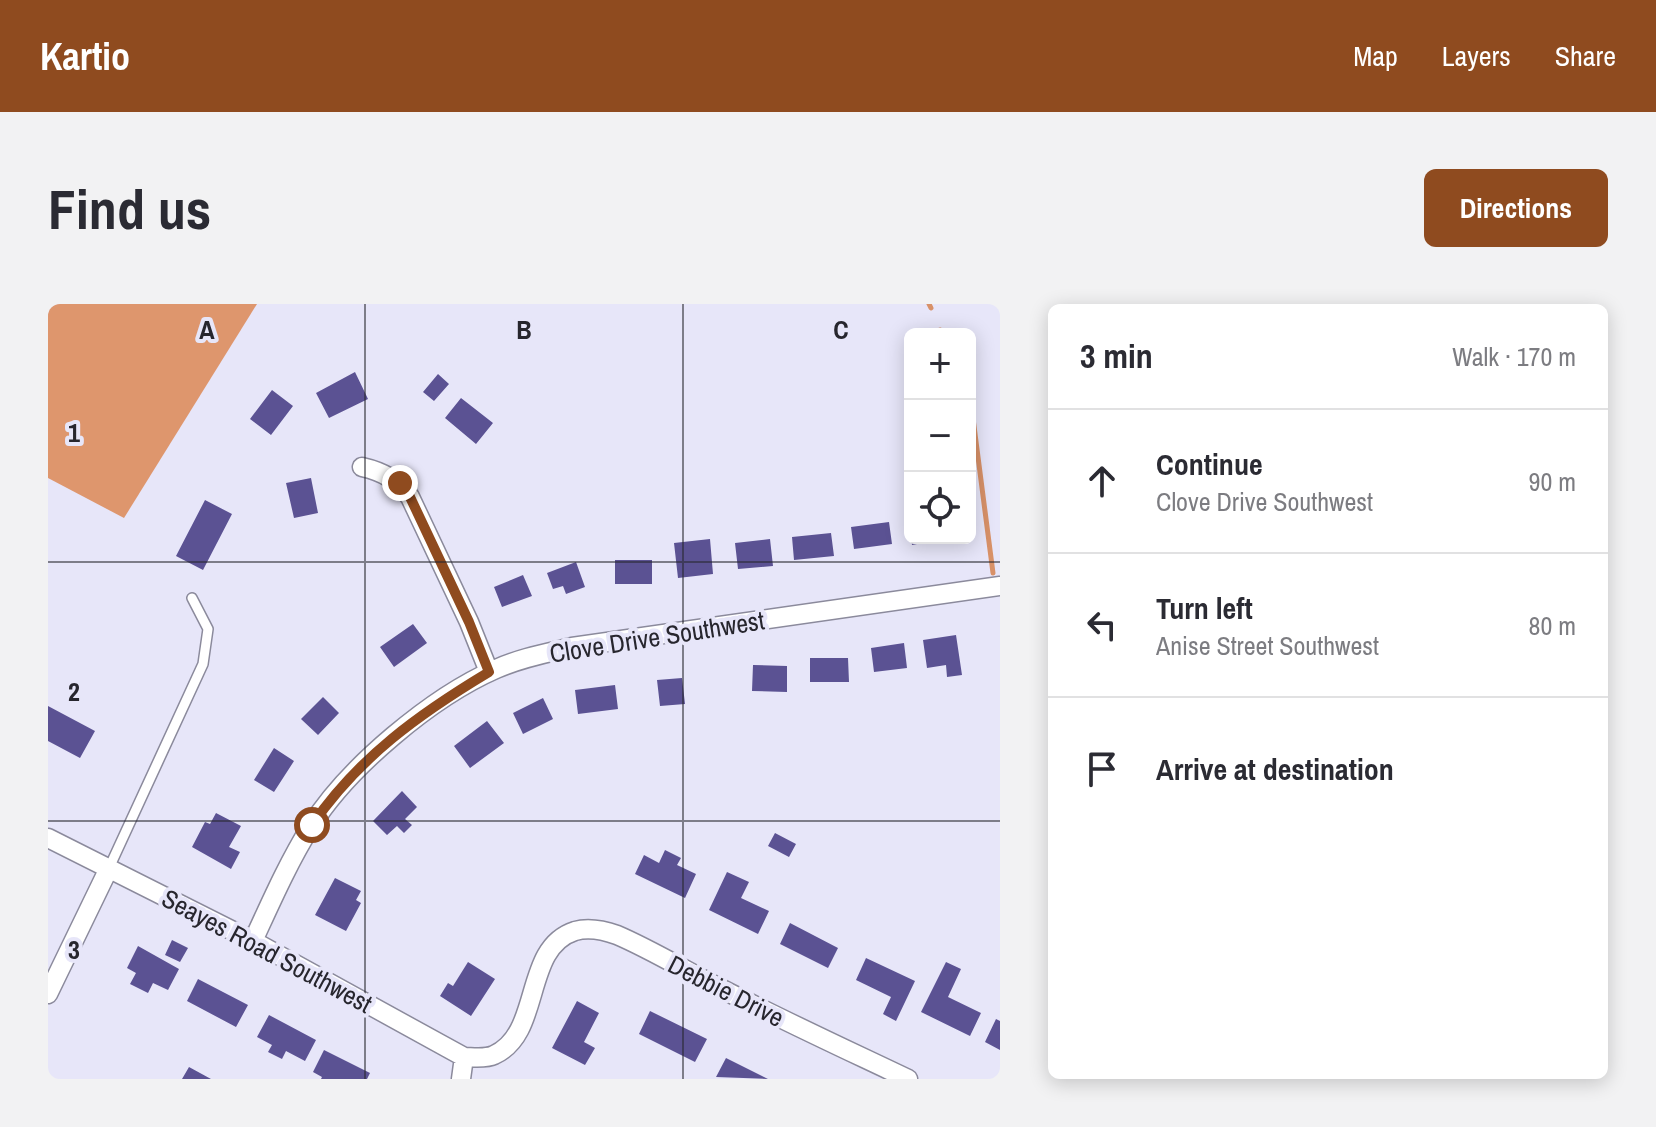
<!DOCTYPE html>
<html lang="en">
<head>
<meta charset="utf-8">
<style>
  :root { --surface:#fff; --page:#f2f2f3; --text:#2b2b33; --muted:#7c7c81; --line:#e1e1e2; --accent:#8f4b1f }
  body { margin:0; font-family:"Archivo Narrow",sans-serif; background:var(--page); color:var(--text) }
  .controls { position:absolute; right:24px; top:24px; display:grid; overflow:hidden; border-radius:12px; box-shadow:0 4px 20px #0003 }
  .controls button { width:72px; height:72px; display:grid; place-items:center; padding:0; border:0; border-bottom:2px solid var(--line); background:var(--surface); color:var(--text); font:40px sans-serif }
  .stop { position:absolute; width:24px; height:24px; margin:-18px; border:6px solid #8f4b1f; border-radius:50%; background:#fff }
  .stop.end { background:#8f4b1f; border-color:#fff; box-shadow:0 2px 8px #0008 }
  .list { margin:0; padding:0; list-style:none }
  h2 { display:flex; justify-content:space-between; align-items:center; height:104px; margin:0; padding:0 32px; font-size:34px }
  h2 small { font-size:26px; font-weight:400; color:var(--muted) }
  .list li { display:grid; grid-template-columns:52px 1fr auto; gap:24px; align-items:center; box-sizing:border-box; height:144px; padding:0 32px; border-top:2px solid var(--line) }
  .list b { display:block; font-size:30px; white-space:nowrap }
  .list p { margin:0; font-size:26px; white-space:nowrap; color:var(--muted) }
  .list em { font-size:26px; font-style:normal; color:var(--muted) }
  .icon { flex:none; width:44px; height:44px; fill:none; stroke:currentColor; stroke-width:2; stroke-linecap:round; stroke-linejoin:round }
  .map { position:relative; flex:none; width:952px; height:775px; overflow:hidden; border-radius:12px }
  header { display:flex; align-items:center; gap:48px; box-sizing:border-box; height:112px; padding:0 40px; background:var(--accent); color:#fff }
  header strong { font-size:38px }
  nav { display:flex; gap:44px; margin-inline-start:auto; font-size:28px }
  .intro { display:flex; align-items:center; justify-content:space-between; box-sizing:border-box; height:192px; padding:0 48px }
  h1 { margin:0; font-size:56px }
  .button { padding:20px 36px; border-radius:12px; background:var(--accent); color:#fff; font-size:28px; font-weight:700 }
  main { display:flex; gap:48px; padding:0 48px }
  aside { flex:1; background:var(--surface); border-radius:12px; box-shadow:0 4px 20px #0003 }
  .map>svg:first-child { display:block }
</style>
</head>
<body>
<header>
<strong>Kartio</strong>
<nav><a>Map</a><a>Layers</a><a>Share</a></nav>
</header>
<div class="intro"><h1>Find us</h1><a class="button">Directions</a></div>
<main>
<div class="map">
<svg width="952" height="775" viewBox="0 0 952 775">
  <rect width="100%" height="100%" fill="#e7e6f9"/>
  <path fill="#de966d" d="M 0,0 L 209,0 L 76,214 L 0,174 Z"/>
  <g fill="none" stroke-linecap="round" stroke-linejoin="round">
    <path stroke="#d89168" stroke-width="5" d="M 881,0 L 883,4
      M 892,26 L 894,30
      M 922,91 L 945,269"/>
  </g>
  <path fill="#5b5293" d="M 307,68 L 320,95 L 281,114 L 268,89 Z
    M 390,70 L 401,80 L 386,97 L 375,88 Z
    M 224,86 L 245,102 L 223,131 L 202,115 Z
    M 413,94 L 445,119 L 428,140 L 397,114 Z
    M 263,174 L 270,209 L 246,214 L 238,179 Z
    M 157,196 L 184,210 L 155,266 L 128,252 Z
    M 841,218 L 844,240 L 806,245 L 803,223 Z
    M 783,229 L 786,252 L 746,256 L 744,233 Z
    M 863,234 L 893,234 L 894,235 L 864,241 Z
    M 662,235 L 665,270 L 630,274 L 626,239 Z
    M 722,235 L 725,262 L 690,265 L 687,239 Z
    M 567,256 L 604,256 L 604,280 L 567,280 Z
    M 528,258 L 537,283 L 518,290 L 515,282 L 505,285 L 499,269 Z
    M 475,271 L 484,292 L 454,303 L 446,283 Z
    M 365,320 L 379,339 L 346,363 L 332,343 Z
    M 908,331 L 914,371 L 899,373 L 898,361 L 879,364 L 875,336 Z
    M 856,339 L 859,364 L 826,368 L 823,344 Z
    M 762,354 L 800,354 L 801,378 L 762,378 Z
    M 705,361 L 739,362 L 739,388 L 704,387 Z
    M 634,374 L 637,400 L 612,402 L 609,376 Z
    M 567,381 L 570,405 L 530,410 L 527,386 Z
    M 275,393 L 291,409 L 270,431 L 253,415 Z
    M 495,394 L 505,415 L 475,430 L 465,409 Z
    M 0,402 L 47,427 L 32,454 L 0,437 Z
    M 439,417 L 456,439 L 422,464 L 406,442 Z
    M 226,444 L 246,457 L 226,488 L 206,476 Z
    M 354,487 L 369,503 L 357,515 L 364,521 L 356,529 L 349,522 L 339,531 L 325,517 Z
    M 168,509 L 193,522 L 181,543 L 192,548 L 183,565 L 144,543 L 157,518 L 162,520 Z
    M 727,529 L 748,540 L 741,553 L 720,542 Z
    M 617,546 L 633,554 L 629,561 L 648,570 L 637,594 L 587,570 L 596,551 L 611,559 Z
    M 679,568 L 701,578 L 693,594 L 721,607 L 710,630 L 661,606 Z
    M 287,574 L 313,587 L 308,596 L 313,599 L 298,627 L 267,611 Z
    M 742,619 L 790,644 L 780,664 L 732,640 Z
    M 124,636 L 140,644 L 132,658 L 117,651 Z
    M 90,642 L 131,665 L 120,686 L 105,679 L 100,689 L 82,680 L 88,669 L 79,664 Z
    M 818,654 L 867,677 L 848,717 L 835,710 L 843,693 L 808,676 Z
    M 420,658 L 447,675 L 423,712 L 392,692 L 400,679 L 405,682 Z
    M 898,658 L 913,665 L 900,693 L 933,709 L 922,732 L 873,708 Z
    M 150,675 L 200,701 L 188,723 L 139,697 Z
    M 529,697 L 551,709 L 536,738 L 547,744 L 537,761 L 504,744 Z
    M 602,707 L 659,735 L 647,758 L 591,730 Z
    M 221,711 L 268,736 L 257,757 L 238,747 L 234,755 L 220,748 L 224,741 L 209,733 Z
    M 948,715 L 952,717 L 952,746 L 937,738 Z
    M 276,746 L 322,769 L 319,775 L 273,775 L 274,773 L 265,768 Z
    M 678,754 L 720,775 L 668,773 Z
    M 141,763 L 163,775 L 134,775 Z"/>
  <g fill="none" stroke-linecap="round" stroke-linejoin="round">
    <g stroke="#8b8a9c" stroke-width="12">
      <path id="lane" d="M 61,564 L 155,360 L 160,325 L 144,294"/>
    </g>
    <g stroke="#8b8a9c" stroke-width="21">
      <path id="street" d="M 314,163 C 336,168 349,176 362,193 L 421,318 L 441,368
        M 0,534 L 205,637 L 416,753
        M 205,637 C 223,598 240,559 263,522 C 300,463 384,393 448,365 C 472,354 499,349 524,343 L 952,282
        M 0,690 L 61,564
        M 416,753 C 424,753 438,755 446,751 C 495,729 474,644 527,627 C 541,623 555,626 569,631 C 604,646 638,667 672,684 C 734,716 797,745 860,775
        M 413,775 L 416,753"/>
    </g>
    <use href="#lane" stroke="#fff" stroke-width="9"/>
    <use href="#street" stroke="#fff" stroke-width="18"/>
  </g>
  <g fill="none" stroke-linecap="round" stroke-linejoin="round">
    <path stroke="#8f4b1f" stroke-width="10" d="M 264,521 C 311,453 371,410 441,368 L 421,318 L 362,193 L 352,179"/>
  </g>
  <path fill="none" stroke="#27262e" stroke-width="2" stroke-opacity="0.55" d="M 317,0 L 317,775M 635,0 L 635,775M 0,258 L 952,258M 0,517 L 952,517"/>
  <g text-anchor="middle" stroke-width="8" stroke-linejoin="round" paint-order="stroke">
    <g font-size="26" fill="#27262e" stroke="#e7e6f9">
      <text transform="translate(609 333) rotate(-9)" y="9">Clove Drive Southwest</text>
      <text transform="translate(219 647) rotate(28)" y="9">Seayes Road Southwest</text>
      <text transform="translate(678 687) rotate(27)" y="9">Debbie Drive</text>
    </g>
  </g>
  <g font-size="26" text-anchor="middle" font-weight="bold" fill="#27262e" stroke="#e7e6f9" stroke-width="8" stroke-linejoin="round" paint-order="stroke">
    <text x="159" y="35">A</text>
    <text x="476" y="35">B</text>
    <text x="793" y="35">C</text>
    <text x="26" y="138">1</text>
    <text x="26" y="397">2</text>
    <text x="26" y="655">3</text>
  </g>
</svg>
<div class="controls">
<button>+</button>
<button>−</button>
<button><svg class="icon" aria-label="locate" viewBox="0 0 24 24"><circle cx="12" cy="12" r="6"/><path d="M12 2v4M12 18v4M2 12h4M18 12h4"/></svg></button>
</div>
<div class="stop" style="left:264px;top:521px"></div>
<div class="stop end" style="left:352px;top:179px"></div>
</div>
<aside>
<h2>3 min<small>Walk · 170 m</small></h2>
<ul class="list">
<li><svg class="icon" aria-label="ahead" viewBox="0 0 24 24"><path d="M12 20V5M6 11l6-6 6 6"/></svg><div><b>Continue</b><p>Clove Drive Southwest</p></div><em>90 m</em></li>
<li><svg class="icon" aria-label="left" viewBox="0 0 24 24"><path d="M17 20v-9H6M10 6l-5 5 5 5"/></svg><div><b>Turn left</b><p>Anise Street Southwest</p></div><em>80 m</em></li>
<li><svg class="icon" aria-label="arrive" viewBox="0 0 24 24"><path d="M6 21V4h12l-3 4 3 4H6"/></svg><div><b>Arrive at destination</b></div></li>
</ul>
</aside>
</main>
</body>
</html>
